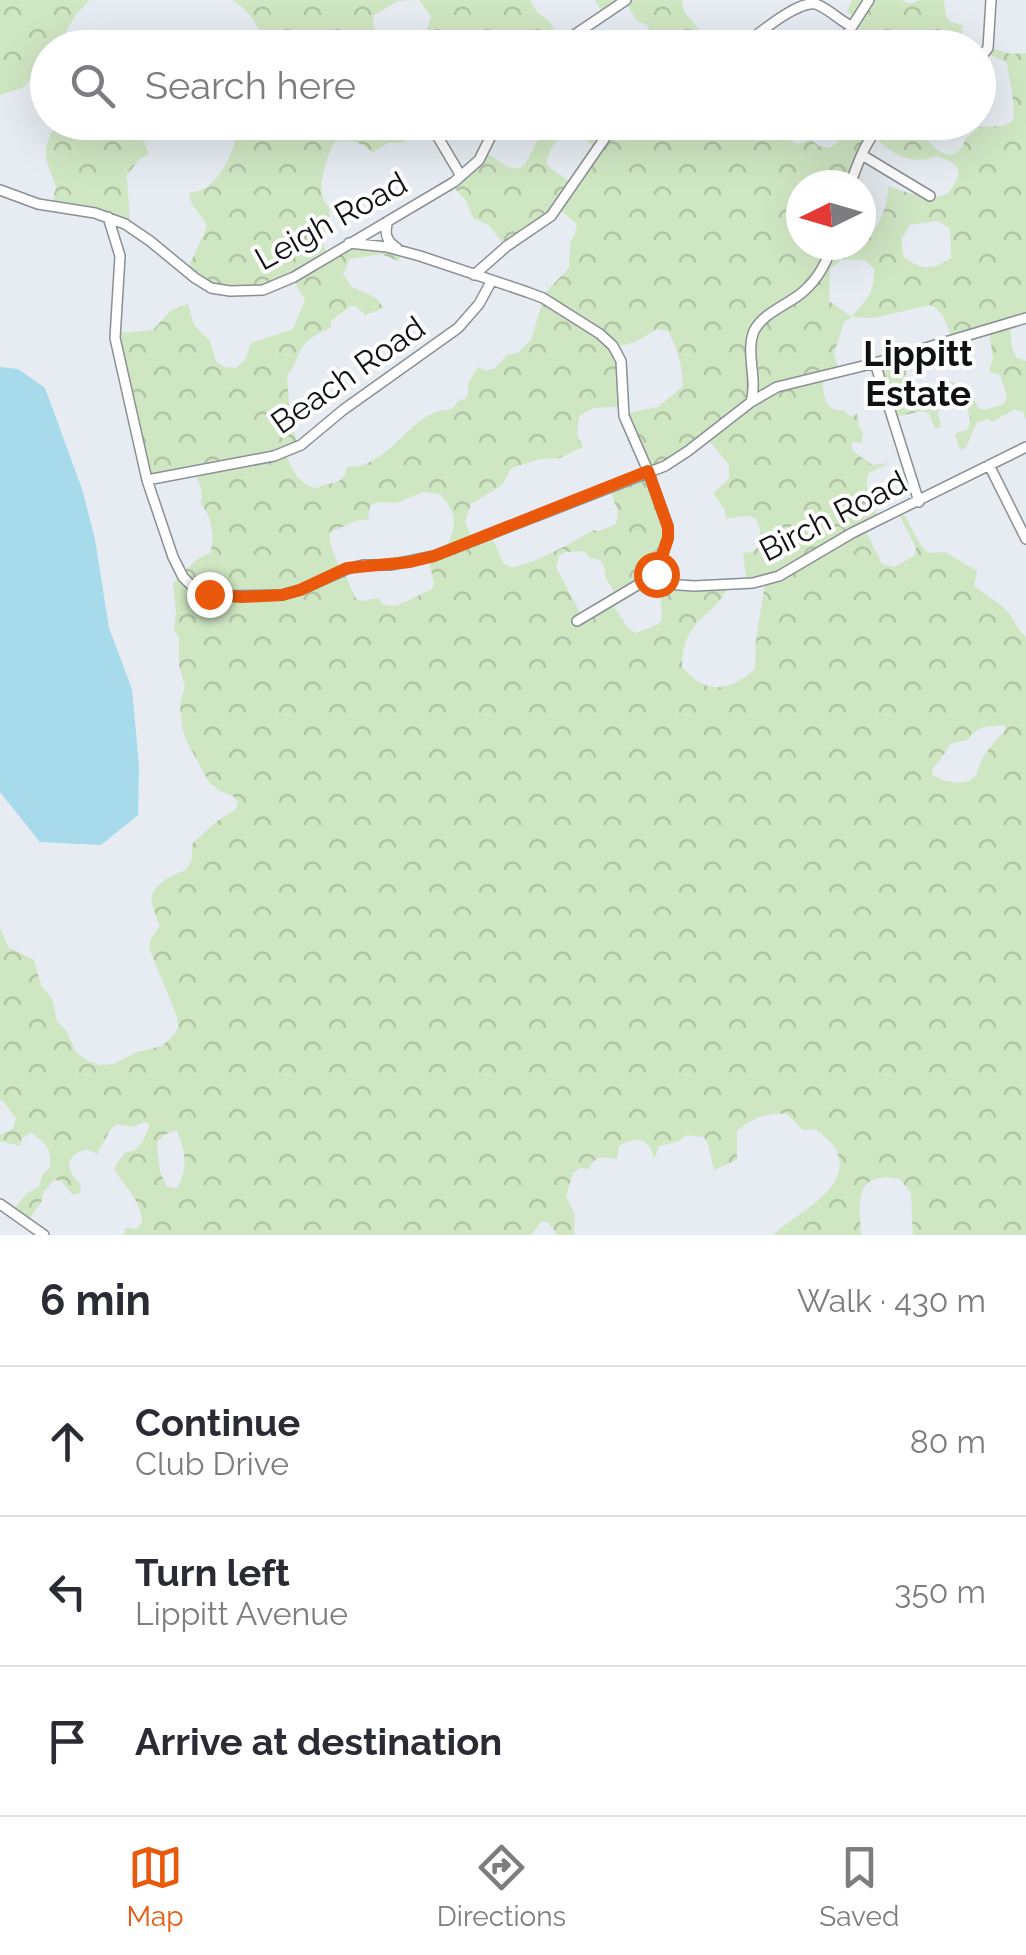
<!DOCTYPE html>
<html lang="en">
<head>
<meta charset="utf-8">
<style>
  :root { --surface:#fff; --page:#f7f7f7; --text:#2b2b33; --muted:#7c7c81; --line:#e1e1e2; --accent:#ea580c }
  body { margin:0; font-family:Raleway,sans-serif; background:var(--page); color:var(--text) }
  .compass { position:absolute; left:786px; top:170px; width:90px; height:90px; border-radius:50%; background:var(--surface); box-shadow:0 10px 40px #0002; rotate:265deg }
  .stop { position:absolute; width:30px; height:30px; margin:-22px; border:8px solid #ea580c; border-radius:50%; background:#fff }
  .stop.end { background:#ea580c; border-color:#fff; box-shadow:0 2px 10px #0008 }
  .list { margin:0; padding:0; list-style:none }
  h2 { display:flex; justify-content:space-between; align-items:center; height:130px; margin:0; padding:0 40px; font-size:42px }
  h2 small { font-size:32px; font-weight:400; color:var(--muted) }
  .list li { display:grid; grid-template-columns:65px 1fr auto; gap:30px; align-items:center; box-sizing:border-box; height:150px; padding:0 40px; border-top:2px solid var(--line) }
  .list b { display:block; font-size:38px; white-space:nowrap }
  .list p { margin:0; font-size:32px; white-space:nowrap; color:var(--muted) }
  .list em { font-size:32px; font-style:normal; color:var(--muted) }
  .icon { flex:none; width:55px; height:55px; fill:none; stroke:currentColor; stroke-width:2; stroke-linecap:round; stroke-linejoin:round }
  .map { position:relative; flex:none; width:1026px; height:1235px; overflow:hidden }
  .search { position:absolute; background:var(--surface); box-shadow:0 10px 40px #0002; left:30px; right:30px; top:30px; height:110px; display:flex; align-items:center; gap:25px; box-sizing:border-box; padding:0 35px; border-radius:55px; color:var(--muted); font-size:38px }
  .sheet { height:580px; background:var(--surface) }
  nav { display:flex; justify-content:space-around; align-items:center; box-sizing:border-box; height:140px; border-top:2px solid var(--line); background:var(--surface); font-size:28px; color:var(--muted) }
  nav a { display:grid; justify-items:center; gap:5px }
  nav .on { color:var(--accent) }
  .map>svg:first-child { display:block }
</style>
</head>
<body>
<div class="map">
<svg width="1026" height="1235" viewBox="0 0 1026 1235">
  <defs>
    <pattern id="forest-crowns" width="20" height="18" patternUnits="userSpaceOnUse" patternTransform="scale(2.5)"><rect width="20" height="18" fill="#cfe6c3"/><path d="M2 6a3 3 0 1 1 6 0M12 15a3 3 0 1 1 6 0" fill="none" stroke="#b1c4a6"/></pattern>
  </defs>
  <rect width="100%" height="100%" fill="#e6ecf1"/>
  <path fill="url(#forest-crowns)" fill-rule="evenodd" d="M 0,0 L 90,0 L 76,14 L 59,44 L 56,47 L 48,48 L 47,57 L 24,87 L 0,95 Z
    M 232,0 L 413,0 L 398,1 L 374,15 L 373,24 L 378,37 L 355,36 L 349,41 L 347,46 L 344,48 L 262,47 C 261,26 250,11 232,0 Z
    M 419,0 L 530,0 L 537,12 L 549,21 L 562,43 L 557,47 L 533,47 L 524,39 C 511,40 503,35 493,47 L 418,48 L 427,42 L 427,29 L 431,17 Z
    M 595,0 L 682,0 L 684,11 L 713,47 L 659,47 L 647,25 L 637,21 L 627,5 L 605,17 Z
    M 852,0 L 901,0 L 910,4 L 920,0 L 944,0 L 946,16 L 950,22 L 963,25 L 961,45 L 963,47 L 933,47 L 917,39 L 904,47 L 838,48 L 857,18 L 847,12 Z
    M 992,48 L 1010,54 L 1026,53 L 1026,320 L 1010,326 L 1012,348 L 1016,357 L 1026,361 L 1026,420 L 1023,412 L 1015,409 L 992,422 L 988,419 L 977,423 C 971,431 971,443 963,450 L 959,447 L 955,434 L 968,429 C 972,418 970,412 963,402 L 950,401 L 941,405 L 938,413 L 941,427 L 935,429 L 929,414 L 922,411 L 896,417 L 879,363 L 904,356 C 906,364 905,374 908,382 C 915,402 941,388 953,381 L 963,396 L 972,393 L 978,408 L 984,410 L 1004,404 L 1007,396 L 1000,375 L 989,372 L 993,358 L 989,331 L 952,339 C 948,326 943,310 930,305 L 873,318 L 852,317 L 844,322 L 834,353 L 839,372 L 822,377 C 824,393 823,412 843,410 L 850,416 L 857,414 L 859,426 L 863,433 L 862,443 L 853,442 L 851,447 L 853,451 L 872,465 L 890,463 L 869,473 C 862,490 875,507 881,523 L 866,532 L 882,564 L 894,567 L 914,556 L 916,548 L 900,516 L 903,514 C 913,526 916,544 929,553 L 945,552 L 977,571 L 974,586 C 984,594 995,600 1004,608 C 1014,617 1016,629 1026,637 L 1026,1235 L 913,1235 L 911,1193 L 900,1179 C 854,1170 859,1201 861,1235 L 773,1235 C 794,1214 853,1189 837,1152 C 834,1143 823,1136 816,1129 L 803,1130 L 787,1114 C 765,1113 754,1117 737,1131 L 737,1160 L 714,1170 L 708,1144 L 704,1137 L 686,1135 L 679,1141 L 659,1146 L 654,1160 C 651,1139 638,1135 619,1146 L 617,1159 C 605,1157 594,1155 589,1169 L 580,1168 L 573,1173 L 566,1196 L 575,1215 L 574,1235 L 557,1235 L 548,1222 L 541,1222 L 531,1235 L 123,1235 L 126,1228 L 136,1229 L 142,1223 C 142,1200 124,1187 114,1168 L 124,1153 L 135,1150 L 142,1143 L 150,1125 L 145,1122 L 132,1127 L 117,1124 L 110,1130 L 97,1154 L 87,1149 C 64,1156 65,1169 81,1185 L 80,1193 L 73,1195 L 61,1181 L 54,1180 L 44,1191 L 41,1203 L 28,1220 L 14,1209 L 27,1193 L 39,1187 L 42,1176 L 50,1167 C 51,1146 46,1145 31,1132 L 23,1138 L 20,1146 L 0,1141 L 0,1135 L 13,1129 L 16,1118 L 3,1101 L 0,1100 L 0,928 L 8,947 L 34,960 L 41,985 L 52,999 L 57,1021 L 66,1030 L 76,1052 L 88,1061 L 100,1065 L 113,1064 L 137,1052 L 162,1046 L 174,1035 L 178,1027 L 177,1017 L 149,948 L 150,940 L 160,926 C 157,918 153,909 152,902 C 149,886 173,874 186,870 L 192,859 L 192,844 L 217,821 L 235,810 L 238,802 L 233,796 L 220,791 L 209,782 L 188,744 L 182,727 L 180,705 L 185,686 L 179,665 L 179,637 L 174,631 L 176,610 L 173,585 L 182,570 L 185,570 L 199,558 L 210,553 C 215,540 212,514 201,505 L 202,490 L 196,475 L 151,478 L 114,342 L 119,333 L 153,330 L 171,310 L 188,304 L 194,325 L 210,341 L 216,361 L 224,367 L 236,368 L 245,360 L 251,343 L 293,329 L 305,300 L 294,281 C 247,291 229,295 187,270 L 207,227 C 202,212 191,210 189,193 C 195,192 201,191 205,188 C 224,177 237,143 239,123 L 433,123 L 433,125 L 401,143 L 388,143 L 372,153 C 364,142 347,138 334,142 C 328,155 319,179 322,194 C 323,200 326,203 330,209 L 328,229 L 319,236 L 328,255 C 360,243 370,243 402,255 L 398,261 L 381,254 L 350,259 L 343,274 L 352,287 L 376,298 L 384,308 L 365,315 L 356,306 L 351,306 L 331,321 L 331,328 C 319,332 304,341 299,353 C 295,362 294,368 287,375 L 290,419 L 298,445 L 285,453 C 291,465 296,480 309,486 C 317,491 316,487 324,485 C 337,482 343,483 347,467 C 386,468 404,424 436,412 C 441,410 446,410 452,409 L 458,401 L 465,399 L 468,394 L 468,384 L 478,367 L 486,371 L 495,368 L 508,354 L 517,353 L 531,340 L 544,298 L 542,296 L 569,268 L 570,243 L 575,234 L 577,224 L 560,210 L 505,247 L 489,225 L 473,218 L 466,201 L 452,185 L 486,153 L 508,167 L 518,169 L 525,164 L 538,140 L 535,131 L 523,123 L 530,125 L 580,123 L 605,142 L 619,123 L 785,123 L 779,133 L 797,144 L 811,140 L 819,146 L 830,148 L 838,142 L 846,126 L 850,133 L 869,142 L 850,185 L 801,185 L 801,245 C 820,245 848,249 865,244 C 867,239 871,234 875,229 C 882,219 889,199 888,186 C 904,191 927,201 944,195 C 949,193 953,187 955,183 C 965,166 951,161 937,156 C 910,166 894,155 874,137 L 886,123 L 933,123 L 927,129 L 926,139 C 936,150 951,164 962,147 C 964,144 964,141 966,139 C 970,134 976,132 979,127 C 987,126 1006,128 1012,121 C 1018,115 1008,74 1007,63 L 987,53 ZM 567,132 L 582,136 L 598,150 L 574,184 L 552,170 L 546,163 C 549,149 556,140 567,132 ZM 938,221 L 950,229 L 951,258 C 933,270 922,271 904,257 L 901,240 L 910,225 ZM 842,259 L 865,260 L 874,269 C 875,293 867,299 852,317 L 829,301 L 830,269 ZM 657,329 L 668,331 C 677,348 684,367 682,387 L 658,407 L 623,414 L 647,472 L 609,487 L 618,512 L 616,524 L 599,531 L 593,530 C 580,539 528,567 512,567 C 509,567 507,565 504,564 L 491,536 L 473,540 L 465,522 L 471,504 L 502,485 L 511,468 L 540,459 L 560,458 L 583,447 L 577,435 L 579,416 L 594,408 L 616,407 L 620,405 L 619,346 L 635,342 ZM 707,438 L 729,465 L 729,479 L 713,493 L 725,510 L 726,519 C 756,514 760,513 761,545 L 752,552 L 743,553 L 747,583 L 765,583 L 756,639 L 755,669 C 729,692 706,695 682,667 C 683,617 712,621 729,585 L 667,584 L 659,578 L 662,618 L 659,624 L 636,633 L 628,628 L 611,602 L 582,616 L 556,567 L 559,556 L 566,552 L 584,551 L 590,558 L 600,560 L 604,566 L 606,579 L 617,596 L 659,573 L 672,536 L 670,516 L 650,472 ZM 423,492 L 440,494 C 460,517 456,527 444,552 L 428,558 L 434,583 L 432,589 L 396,606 L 383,605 L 379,598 L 362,601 L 356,599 L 344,573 L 340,572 C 337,557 328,547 330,532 L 359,520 L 368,520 L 370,506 L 377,502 L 397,503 ZM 1005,725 L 1006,729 C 997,740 985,751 980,764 C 977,770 979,774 972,779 C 961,787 940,781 932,774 L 932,769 L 941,759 L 950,744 L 967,740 L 976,731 L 984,727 ZM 176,1130 C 186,1148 188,1171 177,1188 L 167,1187 L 160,1172 L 157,1143 L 164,1135 Z
    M 62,123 L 133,123 L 142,135 L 149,155 L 140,158 L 127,175 L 130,227 L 52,204 L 56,187 L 46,159 L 46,148 L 51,133 Z"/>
  <path fill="#a7daeb" d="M 0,367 L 18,369 L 45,388 L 82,489 L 95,539 L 109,628 L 132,689 L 139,766 L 138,815 L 101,845 L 40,842 L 0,792 Z"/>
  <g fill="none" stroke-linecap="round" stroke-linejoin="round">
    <g stroke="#8b9095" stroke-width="12">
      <path id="minor" d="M 555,48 L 626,0
        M 740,48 C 756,36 797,0 816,4 C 829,9 839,20 851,26
        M 838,48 L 869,0
        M 978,61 L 988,48 L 991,0
        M 429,122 L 461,176
        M 862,155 L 930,196
        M 850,185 C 858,163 866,137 885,122
        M 0,190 L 38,204 L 95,213 L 125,224 L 150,241 L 195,278 L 211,288 L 230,291 L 263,290 L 294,277 L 454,182 L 479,160 L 498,122
        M 108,217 L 120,256 L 115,338 L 147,480 L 173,557 L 183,577 L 194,588 L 209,594 L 223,596 L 282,595 L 300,590 L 347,569 L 363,565 L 390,565 L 434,556 L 665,466 L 688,451 L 751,402 L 777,387 L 875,363 L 1026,318
        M 388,221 C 384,233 386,241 397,248
        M 349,243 L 387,247 L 420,256 L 527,292 L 543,298 L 600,334 L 613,346 L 621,361 L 624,416 L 648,471 L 668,527 L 668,538 L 656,574 L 577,621
        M 474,275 L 507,246 L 551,216 L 616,122
        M 875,363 L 919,502
        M 751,402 C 758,379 745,353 754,331 C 761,317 777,309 790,301 C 811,289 825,268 832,245
        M 989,465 L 1026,539
        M 147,480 L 274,456 L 301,445 L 343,410 L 458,328 L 479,304 L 492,280
        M 656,574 L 658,580 L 666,584 L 694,586 L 753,583 L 779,576 L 852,533 L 1026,447
        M 0,1204 L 44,1235"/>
    </g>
    <use href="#minor" stroke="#fff" stroke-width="9"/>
  </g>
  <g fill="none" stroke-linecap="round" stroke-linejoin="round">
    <path stroke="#ea580c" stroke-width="12" d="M 209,594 L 242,597 L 282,595 L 300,590 L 347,568 L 410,562 L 434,556 L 648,471 L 668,527 L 668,538 L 656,574"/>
  </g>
  <g text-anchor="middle" stroke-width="8" stroke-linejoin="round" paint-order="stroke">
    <g font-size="32" fill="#0f1112" stroke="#fff">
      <text transform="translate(331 221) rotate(-29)" y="11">Leigh Road</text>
      <text transform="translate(348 375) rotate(-35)" y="11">Beach Road</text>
      <text transform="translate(833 516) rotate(-27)" y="11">Birch Road</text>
    </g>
    <g font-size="35" font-weight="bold" fill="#0f1112" stroke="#fff">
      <text x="918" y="366">Lippitt<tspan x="918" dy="40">Estate</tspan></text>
    </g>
  </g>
</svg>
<svg class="compass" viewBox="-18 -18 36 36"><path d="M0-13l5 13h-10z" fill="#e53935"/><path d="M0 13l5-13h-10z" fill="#7c7c81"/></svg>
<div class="stop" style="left:656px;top:574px"></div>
<div class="stop end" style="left:209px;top:594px"></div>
<div class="search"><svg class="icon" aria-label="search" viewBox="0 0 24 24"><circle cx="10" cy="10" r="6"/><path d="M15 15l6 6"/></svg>Search here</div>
</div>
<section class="sheet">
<h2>6 min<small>Walk · 430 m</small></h2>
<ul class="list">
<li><svg class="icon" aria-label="ahead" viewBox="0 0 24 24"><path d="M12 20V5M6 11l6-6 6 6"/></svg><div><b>Continue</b><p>Club Drive</p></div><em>80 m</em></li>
<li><svg class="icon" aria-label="left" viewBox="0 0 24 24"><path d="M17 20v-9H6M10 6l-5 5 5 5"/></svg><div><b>Turn left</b><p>Lippitt Avenue</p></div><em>350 m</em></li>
<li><svg class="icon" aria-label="arrive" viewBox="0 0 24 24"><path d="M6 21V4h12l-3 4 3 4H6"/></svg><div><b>Arrive at destination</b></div></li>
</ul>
</section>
<nav>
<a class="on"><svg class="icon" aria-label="map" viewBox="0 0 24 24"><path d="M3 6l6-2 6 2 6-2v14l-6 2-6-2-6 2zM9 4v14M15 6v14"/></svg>Map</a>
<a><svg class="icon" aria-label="directions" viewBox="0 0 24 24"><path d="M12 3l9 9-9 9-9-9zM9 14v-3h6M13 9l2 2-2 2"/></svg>Directions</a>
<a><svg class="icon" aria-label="saved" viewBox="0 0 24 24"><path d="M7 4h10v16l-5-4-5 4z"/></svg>Saved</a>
</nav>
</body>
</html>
